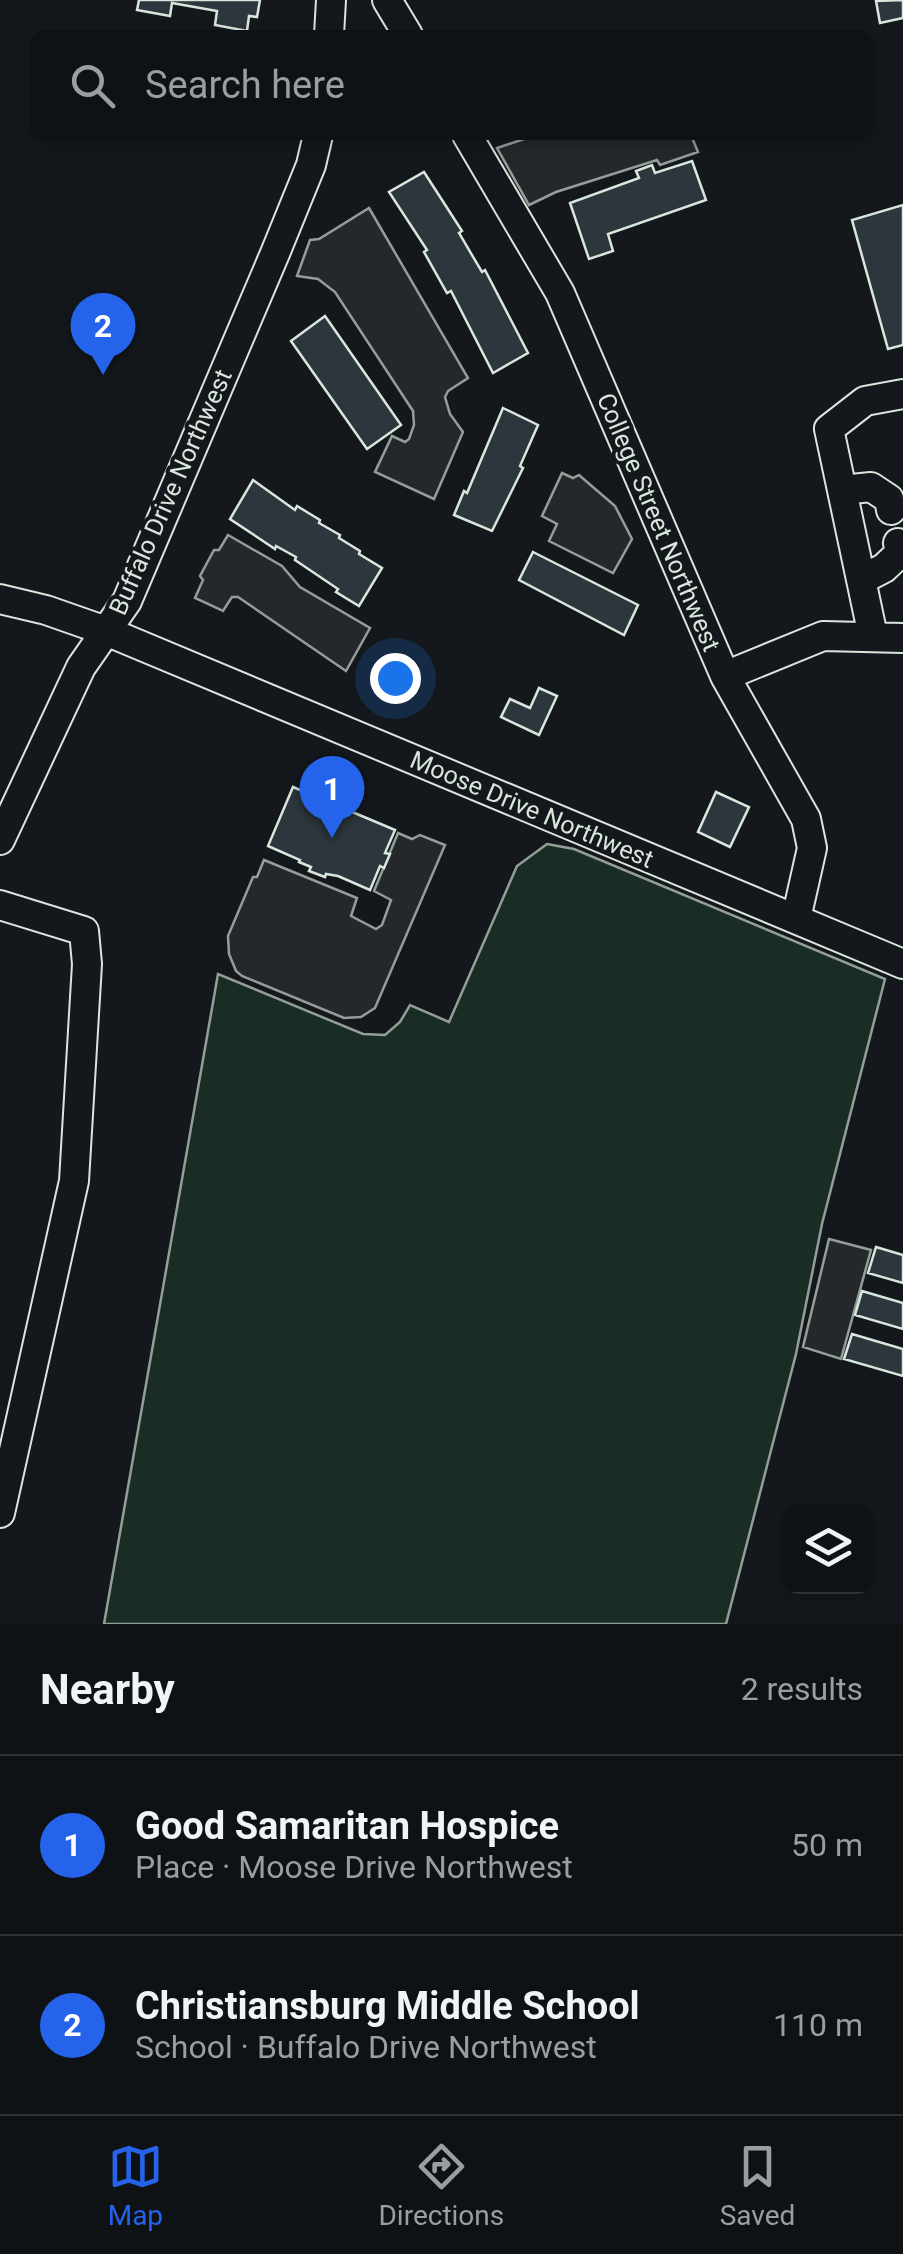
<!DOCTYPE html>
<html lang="en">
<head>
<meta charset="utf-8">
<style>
  :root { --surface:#0f1215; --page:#181b1e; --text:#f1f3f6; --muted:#9b9ea0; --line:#2f3234; --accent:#2563eb }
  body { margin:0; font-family:Roboto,sans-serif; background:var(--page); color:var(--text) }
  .controls { position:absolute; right:30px; bottom:30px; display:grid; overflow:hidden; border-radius:15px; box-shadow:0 5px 15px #0003 }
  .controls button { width:90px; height:90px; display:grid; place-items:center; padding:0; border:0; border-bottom:2px solid var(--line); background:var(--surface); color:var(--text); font:50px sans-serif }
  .you { position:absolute; left:395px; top:678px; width:35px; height:35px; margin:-25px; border:8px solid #fff; border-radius:50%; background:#1a73e8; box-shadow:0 0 0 15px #1a73e833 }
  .badge { display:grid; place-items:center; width:65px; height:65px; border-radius:50%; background:var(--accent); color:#fff; font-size:32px; font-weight:700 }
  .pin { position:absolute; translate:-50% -82px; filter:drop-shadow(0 2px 5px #0008) }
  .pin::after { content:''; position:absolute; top:52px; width:35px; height:30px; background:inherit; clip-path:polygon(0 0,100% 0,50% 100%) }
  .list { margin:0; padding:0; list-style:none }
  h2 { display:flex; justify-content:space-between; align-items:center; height:130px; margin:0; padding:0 40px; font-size:42px }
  h2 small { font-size:32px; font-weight:400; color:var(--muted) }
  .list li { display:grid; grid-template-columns:65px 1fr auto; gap:30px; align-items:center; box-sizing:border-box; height:180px; padding:0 40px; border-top:2px solid var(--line) }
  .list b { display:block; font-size:38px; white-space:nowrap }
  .list p { margin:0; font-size:32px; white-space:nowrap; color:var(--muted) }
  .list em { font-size:32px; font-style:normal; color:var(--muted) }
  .icon { flex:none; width:55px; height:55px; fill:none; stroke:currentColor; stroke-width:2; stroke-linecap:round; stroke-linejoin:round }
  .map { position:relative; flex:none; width:903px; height:1624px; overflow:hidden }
  .search { position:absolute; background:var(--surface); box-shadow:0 5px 15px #0003; left:30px; right:30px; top:30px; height:110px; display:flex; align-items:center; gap:25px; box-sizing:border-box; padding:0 35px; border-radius:15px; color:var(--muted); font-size:38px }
  .sheet { height:490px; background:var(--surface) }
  nav { display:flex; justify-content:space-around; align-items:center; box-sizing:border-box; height:140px; border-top:2px solid var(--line); background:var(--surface); font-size:28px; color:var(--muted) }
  nav a { display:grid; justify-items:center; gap:5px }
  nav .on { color:var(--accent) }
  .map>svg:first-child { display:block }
</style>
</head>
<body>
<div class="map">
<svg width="903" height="1624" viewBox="0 0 903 1624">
  <rect width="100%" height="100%" fill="#14181c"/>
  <path fill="#1a2d24" stroke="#939e99" stroke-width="2.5" d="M 547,844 L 574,849 L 885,979 L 822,1224 L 796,1354 L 726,1624 L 104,1624 L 218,974 L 363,1034 L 385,1035 L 400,1022 L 410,1005 L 449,1022 L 517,866 Z"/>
  <path fill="#24282b" stroke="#939e99" stroke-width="2.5" d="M 536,135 L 691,135 L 698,152 L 660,165 L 657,160 L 556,192 L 529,205 L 497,148 Z
    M 369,208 L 468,378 L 448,391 L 445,397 L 450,414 L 463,432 L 434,499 L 375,472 L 392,436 L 405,442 L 409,439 L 414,425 L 413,411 L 335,292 L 318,279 L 297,276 L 310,240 L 319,239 Z
    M 562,473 L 573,478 L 579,475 L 615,506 L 632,539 L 613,573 L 549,541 L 557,524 L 542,516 Z
    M 228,535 L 282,566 L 300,587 L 370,628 L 346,671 L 238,597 L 232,597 L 223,611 L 195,598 L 203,580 L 200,576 L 214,550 L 219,550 Z
    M 398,833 L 412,839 L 420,835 L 445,845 L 375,1008 L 361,1017 L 344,1018 L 242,976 L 236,971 L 229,954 L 228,936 L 253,877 L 257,877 L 264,860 L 357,898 L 351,916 L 376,929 L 382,925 L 391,900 L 374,891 Z
    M 829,1239 L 871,1250 L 841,1359 L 803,1347 Z"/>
  <path fill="#2c363c" stroke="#d8e6dc" stroke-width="2.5" d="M 139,0 L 260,0 L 257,17 L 249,16 L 247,31 L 215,25 L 217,11 L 172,3 L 170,16 L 137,10 Z
    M 903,0 L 903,18 L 880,23 L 876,1 Z
    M 692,161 L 706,200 L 608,234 L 613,251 L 589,259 L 570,203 L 639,178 L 636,171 L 652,165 L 655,173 Z
    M 424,172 L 462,231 L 459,233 L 482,272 L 485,270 L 528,353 L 493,373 L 451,291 L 447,293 L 424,252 L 427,250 L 389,192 Z
    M 903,205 L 903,345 L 888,349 L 852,220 Z
    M 325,316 L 401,425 L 367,449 L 291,341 Z
    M 503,408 L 538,425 L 520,466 L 523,468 L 492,531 L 454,515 L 464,491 L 467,493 Z
    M 253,480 L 295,510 L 297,506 L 320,520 L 319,523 L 340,535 L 339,538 L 360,551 L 359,554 L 382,568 L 359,606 L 336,592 L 338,589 L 295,560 L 296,557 L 276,546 L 275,549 L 230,519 Z
    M 533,552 L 638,605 L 624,635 L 519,580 Z
    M 539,688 L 557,696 L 539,735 L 501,717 L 510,699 L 530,708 Z
    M 293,787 L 395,830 L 385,853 L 390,854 L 384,868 L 380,866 L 370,890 L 338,876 L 326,874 L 325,877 L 309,871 L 311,867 L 299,862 L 300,860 L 268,846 Z
    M 716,792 L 749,807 L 730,847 L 698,832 Z
    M 876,1247 L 903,1255 L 903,1283 L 868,1273 Z
    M 862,1291 L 903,1303 L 903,1329 L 855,1315 Z
    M 852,1334 L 903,1349 L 903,1376 L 844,1359 Z"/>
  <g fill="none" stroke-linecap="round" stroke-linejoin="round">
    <g stroke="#d8e6dc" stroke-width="32">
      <path id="minor" d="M 387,0 L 408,35
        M 329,35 L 331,0
        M 467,135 L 560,293 L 725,676 L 806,819 L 812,848 L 796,919
        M 842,490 L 871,487 L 889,499 L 891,510
        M 861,580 L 884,568 L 900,553 L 898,543
        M 0,599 L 46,610 L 106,631 L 903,964
        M 873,636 L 829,429 L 865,401 L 903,394
        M 725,676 L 823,636 L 903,638
        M 0,840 L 81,667 L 127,601 L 276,251 L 311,165 L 318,135
        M 0,905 L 84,931 L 87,964 L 74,1181 L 0,1513"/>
    </g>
    <use href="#minor" stroke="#14181c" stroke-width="28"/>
  </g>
  <g text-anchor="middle" stroke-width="8" stroke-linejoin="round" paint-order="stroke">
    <g font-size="25" fill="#d8e6dc" stroke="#14181c">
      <text transform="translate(170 492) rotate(-66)" y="9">Buffalo Drive Northwest</text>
      <text transform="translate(659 522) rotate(67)" y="9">College Street Northwest</text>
      <text transform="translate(532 809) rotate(23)" y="9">Moose Drive Northwest</text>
    </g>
  </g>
</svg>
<div class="controls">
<button><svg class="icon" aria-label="layers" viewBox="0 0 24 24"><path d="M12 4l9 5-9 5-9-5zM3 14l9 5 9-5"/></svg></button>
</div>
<div class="you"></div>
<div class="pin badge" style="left:332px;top:838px">1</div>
<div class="pin badge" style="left:103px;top:375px">2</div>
<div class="search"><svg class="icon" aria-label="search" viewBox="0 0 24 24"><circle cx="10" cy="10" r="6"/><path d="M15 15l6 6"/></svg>Search here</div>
</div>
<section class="sheet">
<h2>Nearby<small>2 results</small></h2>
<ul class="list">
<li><span class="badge">1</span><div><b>Good Samaritan Hospice</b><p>Place · Moose Drive Northwest</p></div><em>50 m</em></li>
<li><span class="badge">2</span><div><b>Christiansburg Middle School</b><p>School · Buffalo Drive Northwest</p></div><em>110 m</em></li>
</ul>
</section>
<nav>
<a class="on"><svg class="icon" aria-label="map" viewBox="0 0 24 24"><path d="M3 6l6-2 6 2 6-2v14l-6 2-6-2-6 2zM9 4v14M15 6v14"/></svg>Map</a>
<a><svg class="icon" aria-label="directions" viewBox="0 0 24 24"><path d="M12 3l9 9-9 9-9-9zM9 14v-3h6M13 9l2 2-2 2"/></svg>Directions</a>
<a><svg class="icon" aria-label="saved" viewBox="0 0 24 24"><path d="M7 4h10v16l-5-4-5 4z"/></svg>Saved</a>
</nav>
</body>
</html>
